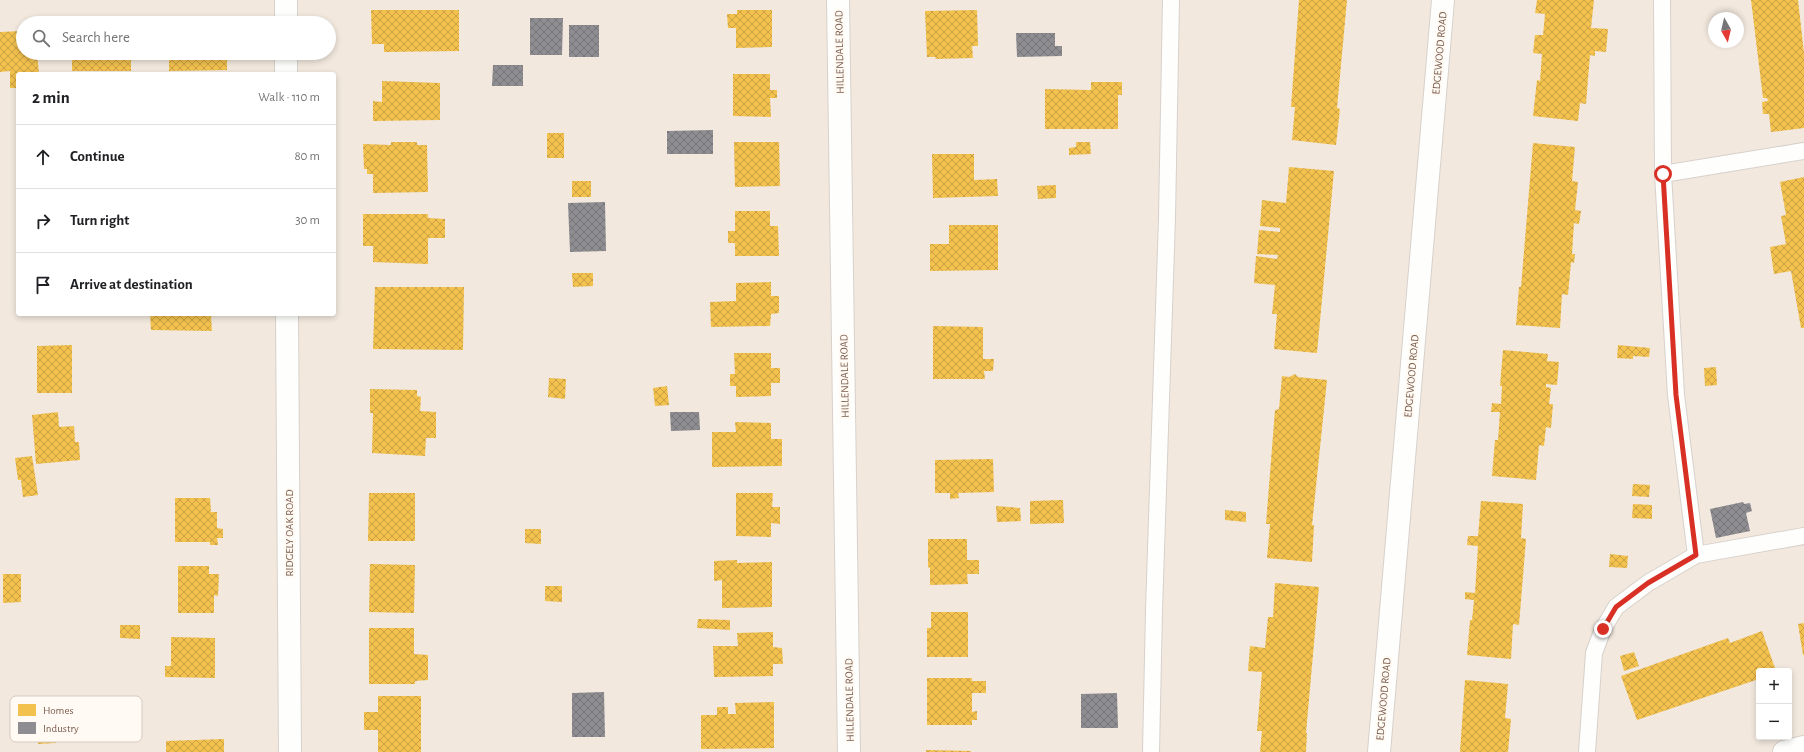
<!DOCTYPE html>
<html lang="en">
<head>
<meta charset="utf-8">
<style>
  :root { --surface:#fff; --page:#f2f2f2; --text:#202124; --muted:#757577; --line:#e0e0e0 }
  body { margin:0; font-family:"Alegreya Sans",sans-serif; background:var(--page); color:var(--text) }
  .controls { position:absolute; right:12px; bottom:12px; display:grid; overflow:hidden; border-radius:4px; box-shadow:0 2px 6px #0003 }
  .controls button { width:36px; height:36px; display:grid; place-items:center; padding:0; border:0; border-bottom:1px solid var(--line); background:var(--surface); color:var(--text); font:20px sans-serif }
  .compass { position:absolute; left:1708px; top:12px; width:36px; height:36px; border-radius:50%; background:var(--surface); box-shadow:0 2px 6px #0003; rotate:172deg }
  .stop { position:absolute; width:12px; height:12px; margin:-9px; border:3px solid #d93025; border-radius:50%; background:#fff }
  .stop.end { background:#d93025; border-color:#fff; box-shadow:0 1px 4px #0008 }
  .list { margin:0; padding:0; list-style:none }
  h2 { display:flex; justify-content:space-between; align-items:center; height:52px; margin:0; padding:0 16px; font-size:17px }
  h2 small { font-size:13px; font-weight:400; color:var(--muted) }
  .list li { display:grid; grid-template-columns:26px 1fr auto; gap:12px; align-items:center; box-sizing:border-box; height:64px; padding:0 16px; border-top:1px solid var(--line) }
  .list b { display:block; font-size:15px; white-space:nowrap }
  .list em { font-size:13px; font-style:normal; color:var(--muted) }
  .icon { flex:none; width:22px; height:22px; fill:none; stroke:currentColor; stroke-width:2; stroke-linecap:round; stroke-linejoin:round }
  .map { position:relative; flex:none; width:1804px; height:752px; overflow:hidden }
  .search { position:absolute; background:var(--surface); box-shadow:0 2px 6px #0003; left:16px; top:16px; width:320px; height:44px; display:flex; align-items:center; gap:10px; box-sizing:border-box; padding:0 14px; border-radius:22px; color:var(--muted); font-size:15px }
  .panel { position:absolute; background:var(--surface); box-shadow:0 2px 6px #0003; left:16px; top:72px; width:320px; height:244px; border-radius:4px }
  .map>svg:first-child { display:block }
</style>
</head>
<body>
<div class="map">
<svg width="1804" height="752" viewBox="0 0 1804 752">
  <defs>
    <pattern id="homes-cross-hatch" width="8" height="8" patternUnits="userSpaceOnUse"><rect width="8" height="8" fill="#f2c14e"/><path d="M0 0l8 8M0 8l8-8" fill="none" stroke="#c9a043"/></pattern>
    <pattern id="industry-cross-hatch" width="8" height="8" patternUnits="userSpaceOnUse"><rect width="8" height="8" fill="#8d8d92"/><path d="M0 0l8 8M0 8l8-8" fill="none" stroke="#787679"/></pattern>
  </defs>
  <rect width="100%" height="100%" fill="#f9f5f0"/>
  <path fill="#f2e8de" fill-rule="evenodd" d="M 0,0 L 1804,0 L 1804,752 L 0,752 ZM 1714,18 L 1738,18 L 1738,42 L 1714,42 ZM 23,23 L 329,23 L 329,53 L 23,53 ZM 18,74 L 334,74 L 334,314 L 18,314 ZM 1759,671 L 1789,671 L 1789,737 L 1759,737 Z"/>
  <path fill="url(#homes-cross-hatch)" d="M 1299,0 L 1347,0 L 1337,108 L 1340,109 L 1336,145 L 1292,140 L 1295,107 L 1291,107 Z
    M 1537,0 L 1594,0 L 1591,28 L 1608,29 L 1606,52 L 1595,51 L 1595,56 L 1590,55 L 1586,104 L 1580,103 L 1578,121 L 1533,116 L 1537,80 L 1540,81 L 1542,54 L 1533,53 L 1535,35 L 1543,35 L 1545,14 L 1535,13 Z
    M 1751,0 L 1798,0 L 1804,53 L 1804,128 L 1771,132 L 1769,114 L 1763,114 L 1762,102 L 1768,101 L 1767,98 L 1763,98 Z
    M 371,10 L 459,10 L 459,51 L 384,52 L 384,44 L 372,44 Z
    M 737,10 L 772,10 L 772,47 L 736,48 L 736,28 L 728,28 L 727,14 L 737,14 Z
    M 977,10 L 978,46 L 972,46 L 973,58 L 935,59 L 936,57 L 927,57 L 925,11 Z
    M 23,31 L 23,53 L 37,53 L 39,74 L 18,74 L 18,88 L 10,88 L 10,71 L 0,72 L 0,32 Z
    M 72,53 L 131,53 L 131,71 L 72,71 Z
    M 169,53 L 227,53 L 227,70 L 169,71 Z
    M 733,74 L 770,74 L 770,90 L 777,90 L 777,98 L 770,98 L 771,117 L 733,116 Z
    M 382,81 L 440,83 L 440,120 L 373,121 L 373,101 L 382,102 Z
    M 1091,82 L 1122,82 L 1122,95 L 1118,95 L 1118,129 L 1045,129 L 1045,89 L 1091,90 Z
    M 547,133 L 564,133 L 564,158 L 547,158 Z
    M 391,142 L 417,142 L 417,145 L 427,145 L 428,192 L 373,193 L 373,174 L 367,174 L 367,169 L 364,169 L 363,144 L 391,145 Z
    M 734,142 L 779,142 L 780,186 L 735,187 Z
    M 1076,142 L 1090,142 L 1091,154 L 1069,155 L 1069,148 L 1076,147 Z
    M 1533,143 L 1575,147 L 1572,181 L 1578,182 L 1575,210 L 1581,211 L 1579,224 L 1574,223 L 1572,254 L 1575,254 L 1574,263 L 1571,262 L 1568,295 L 1562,294 L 1560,328 L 1516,325 L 1519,287 L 1521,287 Z
    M 932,154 L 974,154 L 974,180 L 997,179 L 998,196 L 933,198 Z
    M 1289,167 L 1334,171 L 1317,353 L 1274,349 L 1277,314 L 1272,314 L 1275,285 L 1254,283 L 1256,256 L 1277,259 L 1278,255 L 1257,254 L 1259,230 L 1280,232 L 1280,228 L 1260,226 L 1262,200 L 1286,203 Z
    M 1804,177 L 1804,328 L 1801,328 L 1791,271 L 1774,274 L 1770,247 L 1786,244 L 1781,216 L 1786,215 L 1780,182 Z
    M 572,181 L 591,181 L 591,197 L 572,197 Z
    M 1056,185 L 1056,198 L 1038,199 L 1037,186 Z
    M 735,211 L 770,211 L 770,226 L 778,226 L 779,256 L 735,256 L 735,243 L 728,243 L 728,231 L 735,231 Z
    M 363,214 L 428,214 L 428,218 L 445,219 L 445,238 L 428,238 L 428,264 L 373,262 L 373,246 L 363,246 Z
    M 949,225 L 998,225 L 998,270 L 930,271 L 930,244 L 949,244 Z
    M 572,273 L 593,273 L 593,286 L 573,287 Z
    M 771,282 L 771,296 L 779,296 L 779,313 L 771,314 L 770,326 L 711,327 L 710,302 L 736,301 L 736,283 Z
    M 375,287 L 464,287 L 463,350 L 373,349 Z
    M 150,314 L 217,314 L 217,315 L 211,315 L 212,331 L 151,330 Z
    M 933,326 L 983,327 L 983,359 L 994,359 L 993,371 L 984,371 L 985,379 L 933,379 Z
    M 72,345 L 72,393 L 37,393 L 37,346 Z
    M 1618,345 L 1650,348 L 1649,357 L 1633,356 L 1633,359 L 1617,358 Z
    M 1503,350 L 1548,354 L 1547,361 L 1559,362 L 1557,385 L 1546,384 L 1546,387 L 1551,388 L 1549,404 L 1553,404 L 1551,428 L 1546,427 L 1544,446 L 1539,445 L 1536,480 L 1492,476 L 1495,440 L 1498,440 L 1500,412 L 1491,412 L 1492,403 L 1501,404 L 1502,386 L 1500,386 Z
    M 734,353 L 771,353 L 771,368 L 780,368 L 780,383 L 771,383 L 771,396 L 736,397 L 736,386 L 730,386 L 730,374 L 735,374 Z
    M 1716,367 L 1717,385 L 1705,386 L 1704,368 Z
    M 1295,374 L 1298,377 L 1327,380 L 1312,525 L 1314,525 L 1312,562 L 1267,558 L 1270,524 L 1266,524 L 1275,410 L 1279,409 L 1282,376 L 1289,377 Z
    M 549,378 L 566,379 L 565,399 L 548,397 Z
    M 667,386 L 669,405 L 655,406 L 653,388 Z
    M 370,389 L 417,390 L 417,396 L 421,397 L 420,411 L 436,412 L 436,438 L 426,438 L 425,456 L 372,453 L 373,413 L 370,413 Z
    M 58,412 L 59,427 L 74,426 L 75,442 L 79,442 L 80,460 L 36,464 L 32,415 Z
    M 735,422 L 771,423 L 771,439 L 782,439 L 782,466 L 712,467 L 712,432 L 736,432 Z
    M 32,456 L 38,495 L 23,497 L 21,480 L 18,480 L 15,458 Z
    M 993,459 L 994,492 L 958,493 L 959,498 L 950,499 L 950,493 L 935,493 L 935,460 Z
    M 1633,484 L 1650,485 L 1649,497 L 1632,496 Z
    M 369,493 L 415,493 L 415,541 L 368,541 Z
    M 736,493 L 773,493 L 772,507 L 780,507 L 780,524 L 771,523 L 771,537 L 736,536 Z
    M 175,498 L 210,498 L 211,512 L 217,512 L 217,528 L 223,529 L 223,538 L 217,538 L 218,545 L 210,545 L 210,542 L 175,542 Z
    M 1063,500 L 1064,523 L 1030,524 L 1030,501 Z
    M 1481,501 L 1523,504 L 1521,538 L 1526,539 L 1519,625 L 1513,624 L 1511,659 L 1467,655 L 1470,620 L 1472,620 L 1474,600 L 1465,599 L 1465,592 L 1475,593 L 1478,546 L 1467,545 L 1468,536 L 1478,536 Z
    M 1633,504 L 1652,505 L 1652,519 L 1632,518 Z
    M 996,506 L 1020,508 L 1021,521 L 997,522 Z
    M 1225,510 L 1246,512 L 1246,522 L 1225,520 Z
    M 525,529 L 541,529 L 541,544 L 525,543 Z
    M 928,539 L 967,539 L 967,560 L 979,560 L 979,574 L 967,574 L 968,584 L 930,585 L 930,568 L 928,567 Z
    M 1610,554 L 1628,556 L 1627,568 L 1609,567 Z
    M 737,560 L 737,563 L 772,562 L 772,607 L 722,608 L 722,580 L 714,581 L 714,561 Z
    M 370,564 L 415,565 L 414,613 L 369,612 Z
    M 178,566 L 209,566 L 209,574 L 219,574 L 218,596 L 214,595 L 214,613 L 178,613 Z
    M 3,574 L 21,574 L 21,602 L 3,603 Z
    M 1275,583 L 1319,587 L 1306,733 L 1307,733 L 1306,752 L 1260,752 L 1262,731 L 1257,731 L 1262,672 L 1248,671 L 1250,646 L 1265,648 L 1268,617 L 1273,617 Z
    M 545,586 L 562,586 L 562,602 L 545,601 Z
    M 931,612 L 968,612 L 968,657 L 927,657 L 927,628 L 931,628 Z
    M 698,619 L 730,620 L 730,630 L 697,628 Z
    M 1804,623 L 1804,655 L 1803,655 L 1798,624 Z
    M 120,625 L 140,625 L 140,639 L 120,638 Z
    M 369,628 L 414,628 L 414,654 L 428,655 L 428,680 L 415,681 L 415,684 L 369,684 Z
    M 1762,631 L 1776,671 L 1759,671 L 1759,679 L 1637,720 L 1621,676 L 1728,638 L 1730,643 Z
    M 773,632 L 773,647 L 782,648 L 783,664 L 773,664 L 773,676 L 714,677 L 713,646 L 738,646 L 737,633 Z
    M 171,637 L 215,638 L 215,678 L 165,677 L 165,666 L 171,666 Z
    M 1634,652 L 1639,666 L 1624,671 L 1620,656 Z
    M 927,678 L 972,678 L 972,681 L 986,681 L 986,693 L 972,693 L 972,712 L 977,711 L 977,720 L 972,720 L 972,725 L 927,725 Z
    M 1465,680 L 1508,684 L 1505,718 L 1511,719 L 1508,752 L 1460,752 Z
    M 378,696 L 421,696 L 421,752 L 378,752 L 378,730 L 364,730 L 364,712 L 378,712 Z
    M 774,702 L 774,748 L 701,749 L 701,715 L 717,715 L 717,707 L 728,707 L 728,714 L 736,714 L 735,703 Z
    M 55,715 L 56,743 L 38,744 L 36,716 Z
    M 224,739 L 224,752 L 166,752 L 166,741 Z
    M 926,750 L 971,751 L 971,752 L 926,752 Z"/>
  <path fill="url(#industry-cross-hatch)" d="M 530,18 L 563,18 L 562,55 L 530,55 Z
    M 569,25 L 599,25 L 599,57 L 569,57 Z
    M 1016,33 L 1055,33 L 1055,46 L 1062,46 L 1062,56 L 1017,57 Z
    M 493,65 L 523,65 L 523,86 L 492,86 Z
    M 713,130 L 713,154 L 667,154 L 667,131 Z
    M 605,202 L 606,251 L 570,252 L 568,203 Z
    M 670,412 L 699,412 L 700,430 L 671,431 Z
    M 1743,502 L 1744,504 L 1750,503 L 1752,511 L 1746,513 L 1750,531 L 1716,538 L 1710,509 Z
    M 604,692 L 605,737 L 572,737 L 572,693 Z
    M 1117,693 L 1118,728 L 1081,728 L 1081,694 Z"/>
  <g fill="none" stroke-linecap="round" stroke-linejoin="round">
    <g stroke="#d7d1cb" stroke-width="18">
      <path id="service" d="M 1662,0 L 1663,174 L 1676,395 L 1696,555
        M 1663,174 L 1804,151
        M 1151,752 L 1154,610 L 1167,218 L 1171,0
        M 1587,752 L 1594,653 L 1603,629 L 1616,607 L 1648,583 L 1696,555 L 1804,536"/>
    </g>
    <g stroke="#d7d1cb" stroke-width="24">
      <path id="minor" d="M 286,0 L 286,23
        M 838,0 L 849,752
        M 286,53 L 286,74
        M 287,314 L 290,752
        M 1379,752 L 1443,0
        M 1784,752 L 1804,747"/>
    </g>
    <use href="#service" stroke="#fefefd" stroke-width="16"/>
    <use href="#minor" stroke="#fefefd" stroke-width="22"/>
  </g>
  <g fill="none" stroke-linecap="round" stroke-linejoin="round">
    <path stroke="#d93025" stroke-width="5" d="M 1603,629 L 1616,607 L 1648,583 L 1696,555 L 1676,395 L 1663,174"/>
  </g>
  <g text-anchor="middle" stroke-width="4" stroke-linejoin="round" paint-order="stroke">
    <g font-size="11" fill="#7a5c4d" stroke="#fffaf3">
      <text transform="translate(839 52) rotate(-91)" y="4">HILLENDALE ROAD</text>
      <text transform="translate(1439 53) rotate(-85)" y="4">EDGEWOOD ROAD</text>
      <text transform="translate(844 376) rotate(-91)" y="4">HILLENDALE ROAD</text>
      <text transform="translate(1411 376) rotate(-85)" y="4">EDGEWOOD ROAD</text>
      <text transform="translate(289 533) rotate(-90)" y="4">RIDGELY OAK ROAD</text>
      <text transform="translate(1383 699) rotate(-85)" y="4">EDGEWOOD ROAD</text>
      <text transform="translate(849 700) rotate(-91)" y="4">HILLENDALE ROAD</text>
    </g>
  </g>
  <rect x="10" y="696" width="132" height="46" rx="6" fill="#fffaf3" stroke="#d7cbc1" stroke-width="1"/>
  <rect x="18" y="704" width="18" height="12" fill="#f2c14e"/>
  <rect x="18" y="722" width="18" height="12" fill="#8d8d92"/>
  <g font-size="11" fill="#7a5c4d">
    <text x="43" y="714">Homes</text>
    <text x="43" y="732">Industry</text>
  </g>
</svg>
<div class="controls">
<button>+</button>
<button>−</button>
</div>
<svg class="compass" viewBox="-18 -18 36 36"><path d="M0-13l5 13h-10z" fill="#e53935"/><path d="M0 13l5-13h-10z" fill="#757577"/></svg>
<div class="stop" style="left:1663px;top:174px"></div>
<div class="stop end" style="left:1603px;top:629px"></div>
<div class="search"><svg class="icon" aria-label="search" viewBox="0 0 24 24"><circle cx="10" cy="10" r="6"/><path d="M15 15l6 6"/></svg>Search here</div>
<section class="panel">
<h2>2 min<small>Walk · 110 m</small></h2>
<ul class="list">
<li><svg class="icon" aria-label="ahead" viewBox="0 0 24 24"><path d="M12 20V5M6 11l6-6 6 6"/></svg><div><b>Continue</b></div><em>80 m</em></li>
<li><svg class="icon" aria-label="right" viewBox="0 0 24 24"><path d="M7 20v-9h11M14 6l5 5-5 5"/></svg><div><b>Turn right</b></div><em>30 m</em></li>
<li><svg class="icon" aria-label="arrive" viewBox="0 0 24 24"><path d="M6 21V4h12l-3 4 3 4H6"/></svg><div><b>Arrive at destination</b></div></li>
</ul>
</section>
</div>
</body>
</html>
